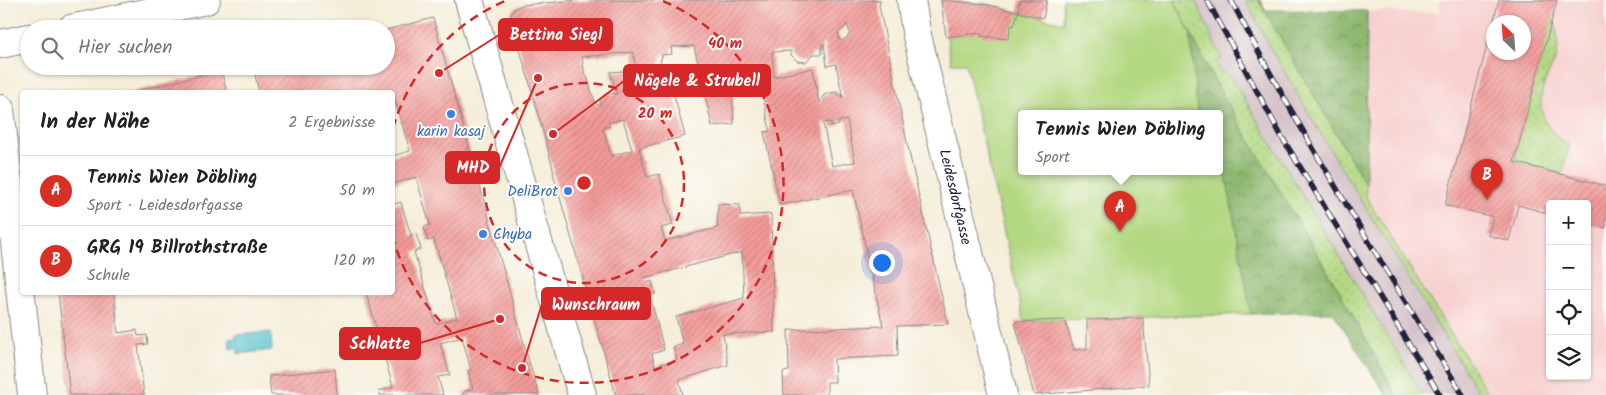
<!DOCTYPE html>
<html lang="de">
<head>
<meta charset="utf-8">
<style>
  :root { --surface:#fff; --page:#f2f2f2; --text:#222; --muted:#767676; --line:#e0e0e0; --accent:#d93025 }
  body { margin:0; font-family:Kalam,sans-serif; background:var(--page); color:var(--text) }
  .controls { position:absolute; right:15px; bottom:15px; display:grid; overflow:hidden; border-radius:5px; box-shadow:0 1px 4px #0004 }
  .controls button { width:45px; height:45px; display:grid; place-items:center; padding:0; border:0; border-bottom:1px solid var(--line); background:var(--surface); color:var(--text); font:25px sans-serif }
  .compass { position:absolute; left:1486px; top:15px; width:45px; height:45px; border-radius:50%; background:var(--surface); box-shadow:0 1px 4px #0004; rotate:335deg }
  .you { position:absolute; left:881px; top:262px; width:18px; height:18px; margin:-12px; border:4px solid #fff; border-radius:50%; background:#1a73e8; box-shadow:0 0 0 8px #1a73e833 }
  .badge { display:grid; place-items:center; width:32px; height:32px; border-radius:50%; background:var(--accent); color:#fff; font-size:16px; font-weight:700 }
  .pin { position:absolute; translate:-50% -41px; filter:drop-shadow(0 1px 2px #0008) }
  .pin::after { content:''; position:absolute; top:26px; width:18px; height:15px; background:inherit; clip-path:polygon(0 0,100% 0,50% 100%) }
  .popup { position:absolute; left:1018px; top:110px; width:205px; height:65px; box-sizing:border-box; display:grid; place-content:center; border-radius:5px; background:var(--surface); filter:drop-shadow(0 1px 4px #0005); font-size:16px; white-space:nowrap; color:var(--muted) }
  .popup b { font-size:19px; color:var(--text) }
  .popup::after { content:''; position:absolute; left:50%; top:100%; margin-left:-10px; border:10px solid transparent; border-top-color:var(--surface) }
  .list { margin:0; padding:0; list-style:none }
  h2 { display:flex; justify-content:space-between; align-items:center; height:65px; margin:0; padding:0 20px; font-size:21px }
  h2 small { font-size:16px; font-weight:400; color:var(--muted) }
  .list li { display:grid; grid-template-columns:32px 1fr auto; gap:15px; align-items:center; box-sizing:border-box; height:70px; padding:0 20px; border-top:1px solid var(--line) }
  .list b { display:block; font-size:19px; white-space:nowrap }
  .list p { margin:0; font-size:16px; white-space:nowrap; color:var(--muted) }
  .list em { font-size:16px; font-style:normal; color:var(--muted) }
  .icon { flex:none; width:28px; height:28px; fill:none; stroke:currentColor; stroke-width:2; stroke-linecap:round; stroke-linejoin:round }
  .map { position:relative; flex:none; width:1606px; height:395px; overflow:hidden }
  .search { position:absolute; background:var(--surface); box-shadow:0 1px 4px #0004; left:20px; top:20px; width:375px; height:55px; display:flex; align-items:center; gap:12px; box-sizing:border-box; padding:0 18px; border-radius:28px; color:var(--muted); font-size:19px }
  .panel { position:absolute; background:var(--surface); box-shadow:0 1px 4px #0004; left:20px; top:90px; width:375px; height:205px; border-radius:5px }
  .map>svg:first-child { display:block }
</style>
</head>
<body>
<div class="map">
<svg width="1606" height="395" viewBox="0 0 1606 395">
  <defs>
    <pattern id="grass-dots" width="8" height="8" patternUnits="userSpaceOnUse" patternTransform="scale(1.25)"><rect width="8" height="8" fill="#b3d882"/><path d="M2 2h.1M6 6h.1" fill="none" stroke="#9ab971" stroke-width="1.8" stroke-linecap="round"/></pattern>
    <pattern id="forest-crowns" width="20" height="18" patternUnits="userSpaceOnUse" patternTransform="scale(1.25)"><rect width="20" height="18" fill="#8eb870"/><path d="M2 6a3 3 0 1 1 6 0M12 15a3 3 0 1 1 6 0" fill="none" stroke="#74955d"/></pattern>
    <pattern id="building-hatch" width="6" height="6" patternUnits="userSpaceOnUse" patternTransform="scale(1.25)"><rect width="6" height="6" fill="#f49c9a"/><path d="M-1 1l2-2M0 6l6-6M5 7l2-2" fill="none" stroke="#c57f7f"/></pattern>
  </defs>
  <rect width="100%" height="100%" fill="#fdfcf7"/>
  <filter id="ink" filterUnits="userSpaceOnUse"><feTurbulence type="fractalNoise" baseFrequency=".02" numOctaves="2"/><feDisplacementMap in="SourceGraphic" scale="10" xChannelSelector="R" yChannelSelector="G"/><feConvolveMatrix kernelMatrix="1 2 1 2 8 2 1 2 1" color-interpolation-filters="sRGB"/></filter>
  <filter id="wash" filterUnits="userSpaceOnUse"><feTurbulence type="fractalNoise" baseFrequency=".0096" numOctaves="4" result="noise"/><feDisplacementMap in="SourceGraphic" scale="20" xChannelSelector="R" yChannelSelector="G"/><feGaussianBlur stdDeviation="1.12" result="paint"/><feColorMatrix in="noise" values="0 0 0 0 0 0 0 0 0 0 0 0 0 0 0 0 0 1.4 0 .05"/><feComposite in="paint" operator="in"/></filter>
  <g filter="url(#wash)">
    <rect width="100%" height="100%" fill="#f4edd8"/>
    <path fill="#f7d0cf" fill-rule="evenodd" d="M 1439,0 L 1606,0 L 1606,395 L 1489,395 L 1366,197 L 1367,11 L 1441,13 ZM 1494,22 L 1524,22 L 1524,52 L 1494,52 ZM 1550,204 L 1587,204 L 1587,376 L 1550,376 Z"/>
    <path fill="#d2bec5" d="M 1195,0 L 1246,0 L 1272,51 L 1329,148 L 1480,395 L 1423,395 L 1233,80 L 1225,72 L 1221,73 L 1216,61 L 1221,59 Z"/>
    <path fill="url(#grass-dots)" stroke="#6a7d5e" d="M 1174,0 L 1195,0 L 1222,59 L 1216,62 L 1221,73 L 1225,72 L 1233,80 L 1423,395 L 1396,395 L 1338,289 L 1216,84 Z
      M 1246,0 L 1259,0 L 1366,185 L 1366,197 L 1489,395 L 1480,395 L 1329,148 L 1272,51 Z
      M 1552,16 C 1557,27 1559,42 1557,54 C 1556,62 1551,69 1547,76 C 1540,93 1538,112 1549,128 C 1554,135 1562,142 1570,144 L 1562,174 L 1514,162 Z"/>
    <path fill="url(#forest-crowns)" stroke="#586d56" d="M 1259,0 L 1261,0 L 1264,10 L 1367,11 L 1366,185 L 1264,10 Z
      M 1190,32 L 1216,84 L 1338,289 L 1396,395 L 1386,395 L 1333,312 L 1251,314 L 1221,150 L 1219,149 L 1219,113 L 1197,113 Z"/>
    <path fill="#b3d882" stroke="#6a7d5e" d="M 941,0 L 984,4 L 1064,23 L 1063,0 L 1174,0 L 1190,32 L 1197,113 L 1021,113 L 1021,171 L 1219,171 L 1219,149 L 1221,149 L 1251,314 L 1024,321 L 966,63 L 951,63 Z"/>
    <path fill="#56c3ce" stroke="#3c7284" d="M 271,332 L 272,350 L 238,354 L 237,348 L 230,349 L 229,339 L 236,338 L 236,335 Z"/>
    <g id="blocks">
      <path fill="url(#building-hatch)" fill-rule="evenodd" d="M 578,0 L 881,0 L 879,5 L 907,143 L 948,324 L 897,326 L 898,356 L 834,359 L 835,382 L 827,382 L 827,395 L 784,395 L 783,372 L 789,371 L 788,330 L 883,326 L 853,190 L 780,205 L 764,132 L 770,131 L 760,81 L 732,87 L 734,124 L 712,126 L 694,46 L 671,47 L 672,54 L 662,55 L 660,63 L 654,70 L 667,69 L 685,136 L 639,148 L 647,177 L 659,174 L 673,225 L 661,228 L 665,241 L 717,228 L 718,204 L 740,205 L 740,216 L 771,214 L 774,332 L 723,334 L 728,365 L 679,380 L 683,395 L 616,395 L 553,173 L 554,172 L 532,91 L 511,19 L 511,14 L 515,8 L 522,5 ZM 847,24 L 850,33 L 847,38 L 840,41 L 838,33 ZM 822,44 L 824,44 L 827,66 L 836,64 L 843,98 L 836,92 L 830,93 L 824,95 L 819,103 L 813,68 L 774,77 L 772,52 L 791,51 L 791,55 L 797,61 L 806,62 L 813,54 L 822,54 ZM 633,52 L 635,63 L 640,70 L 610,72 L 617,94 L 608,93 L 603,96 L 600,101 L 600,106 L 595,103 L 587,76 L 585,76 L 582,57 ZM 623,119 L 632,150 L 611,156 L 603,128 L 610,126 L 608,123 ZM 847,120 L 855,162 L 832,166 L 823,123 L 831,122 L 832,127 L 839,125 L 839,121 ZM 742,252 L 744,298 L 676,317 L 683,344 L 673,347 L 677,360 L 655,366 L 652,354 L 664,350 L 650,296 L 655,294 L 652,281 L 646,283 L 644,278 Z
        M 941,0 L 984,4 L 1018,12 L 1014,26 L 1011,25 L 1008,39 L 981,36 L 981,33 L 946,37 Z
        M 1020,0 L 1047,0 L 1043,18 L 1018,12 Z
        M 1499,0 L 1557,0 L 1514,162 L 1606,186 L 1606,228 L 1587,223 L 1587,204 L 1550,204 L 1550,214 L 1518,205 L 1509,241 L 1488,235 L 1493,217 L 1445,205 ZM 1494,22 L 1524,22 L 1524,52 L 1494,52 Z
        M 433,18 L 528,358 L 539,395 L 461,395 L 466,391 L 473,389 L 468,371 L 471,370 L 462,337 L 440,343 L 450,375 L 438,377 L 443,395 L 380,395 L 379,391 L 393,387 L 366,292 L 392,292 L 392,205 L 401,202 L 411,236 L 416,234 L 421,249 L 414,252 L 436,324 L 457,318 L 434,239 L 428,241 L 424,227 L 430,225 L 416,177 L 392,184 L 392,156 L 410,151 L 392,90 L 380,92 L 259,92 L 253,66 L 386,66 L 386,30 Z
        M 221,70 L 227,92 L 133,92 Z
        M 58,292 L 114,292 L 118,333 L 137,330 L 138,336 L 147,335 L 148,344 L 138,345 L 144,395 L 70,395 Z
        M 1143,318 L 1149,385 L 1034,395 L 1015,322 L 1065,320 L 1074,350 L 1087,349 L 1087,320 Z
        M 335,369 L 337,395 L 271,395 L 269,376 Z"/>
    </g>
  </g>
  <g filter="url(#ink)">
    <use href="#blocks" fill-opacity="0" stroke="#8b888a" stroke-width="1"/>
    <g fill="none" stroke-linecap="round" stroke-linejoin="round">
      <g stroke="#8b888a" stroke-width="30">
        <g id="minor">
          <path d="M 469,0 L 582,395"/>
          <path id="s1" d="M 911,0 L 916,31 L 1003,395"/>
          <path d="M 71,29 L 206,0"/>
          <path d="M 0,44 L 29,38"/>
          <path d="M 0,109 L 32,395"/>
        </g>
      </g>
      <use href="#minor" stroke="#fff" stroke-width="28"/>
      <g stroke="#22223b" stroke-width="5.5">
        <path id="rail" d="M 1207,0 L 1283,139 L 1440,395
          M 1231,0 C 1301,135 1383,265 1463,395"/>
      </g>
      <use href="#rail" stroke="#fdfcf7" stroke-width="4" stroke-dasharray="11" stroke-linecap="butt"/>
    </g>
  </g>
  <g fill="none" stroke="#d62828" stroke-width="2.5" stroke-dasharray="9 6">
    <circle cx="584" cy="183" r="100"/>
    <path d="M393 128A199 199 0 0 1 505 1M663 1A199 199 0 1 1 393 238"/>
  </g>
  <g fill="#3f7fe0" stroke="#fdfcf7" stroke-width="2">
    <circle cx="451" cy="114" r="5"/>
    <circle cx="568" cy="191" r="5"/>
    <circle cx="483" cy="234" r="5"/>
  </g>
  <g text-anchor="middle" stroke-width="4" stroke-linejoin="round" paint-order="stroke">
    <g font-size="15" fill="#366cbe" stroke="#fdfcf7">
      <text x="451" y="136">karin kasaj</text>
      <text x="558" y="196" text-anchor="end">DeliBrot</text>
      <text x="493" y="239" text-anchor="start">Chyba</text>
    </g>
    <g font-size="15" fill="#22223b" stroke="#fdfcf7">
      <text dy="5" stroke="none"><textPath href="#s1" startOffset="202">Leidesdorfgasse</textPath></text>
    </g>
  </g>
  <circle cx="584" cy="183" r="8" fill="#d62828" stroke="#fdfcf7" stroke-width="2.5"/>
  <g font-size="15" text-anchor="middle" font-weight="bold" fill="#d62828" stroke="#fdfcf7" stroke-width="4" stroke-linejoin="round" paint-order="stroke">
    <text x="725" y="48">40 m</text>
    <text x="655" y="118">20 m</text>
  </g>
  <path fill="none" stroke="#d62828" stroke-width="2" d="M439 73L499 35M553 134L624 81M538 78L499 168M522 368L542 304M500 319L420 343"/>
  <g fill="#d62828" stroke="#fdfcf7" stroke-width="2">
    <circle cx="439" cy="73" r="5"/>
    <circle cx="553" cy="134" r="5"/>
    <circle cx="538" cy="78" r="5"/>
    <circle cx="522" cy="368" r="5"/>
    <circle cx="500" cy="319" r="5"/>
  </g>
  <g fill="#d62828" stroke="#d62828" stroke-width="2">
    <rect x="499" y="19" width="113" height="31" rx="5"/>
    <rect x="624" y="65" width="146" height="31" rx="5"/>
    <rect x="446" y="152" width="53" height="31" rx="5"/>
    <rect x="542" y="288" width="108" height="31" rx="5"/>
    <rect x="340" y="328" width="80" height="31" rx="5"/>
  </g>
  <g font-size="16" text-anchor="middle" font-weight="bold" fill="#fff">
    <text x="556" y="40">Bettina Siegl</text>
    <text x="697" y="86">Nägele &amp; Strubell</text>
    <text x="473" y="173">MHD</text>
    <text x="596" y="310">Wunschraum</text>
    <text x="380" y="349">Schlatte</text>
  </g>
</svg>
<div class="controls">
<button>+</button>
<button>−</button>
<button><svg class="icon" aria-label="locate" viewBox="0 0 24 24"><circle cx="12" cy="12" r="6"/><path d="M12 2v4M12 18v4M2 12h4M18 12h4"/></svg></button>
<button><svg class="icon" aria-label="layers" viewBox="0 0 24 24"><path d="M12 4l9 5-9 5-9-5zM3 14l9 5 9-5"/></svg></button>
</div>
<svg class="compass" viewBox="-18 -18 36 36"><path d="M0-13l5 13h-10z" fill="#e53935"/><path d="M0 13l5-13h-10z" fill="#767676"/></svg>
<div class="you"></div>
<div class="pin badge" style="left:1120px;top:232px">A</div>
<div class="popup"><b>Tennis Wien Döbling</b>Sport</div>
<div class="pin badge" style="left:1487px;top:200px">B</div>
<div class="search"><svg class="icon" aria-label="search" viewBox="0 0 24 24"><circle cx="10" cy="10" r="6"/><path d="M15 15l6 6"/></svg>Hier suchen</div>
<section class="panel">
<h2>In der Nähe<small>2 Ergebnisse</small></h2>
<ul class="list">
<li><span class="badge">A</span><div><b>Tennis Wien Döbling</b><p>Sport · Leidesdorfgasse</p></div><em>50 m</em></li>
<li><span class="badge">B</span><div><b>GRG 19 Billrothstraße</b><p>Schule</p></div><em>120 m</em></li>
</ul>
</section>
</div>
</body>
</html>
